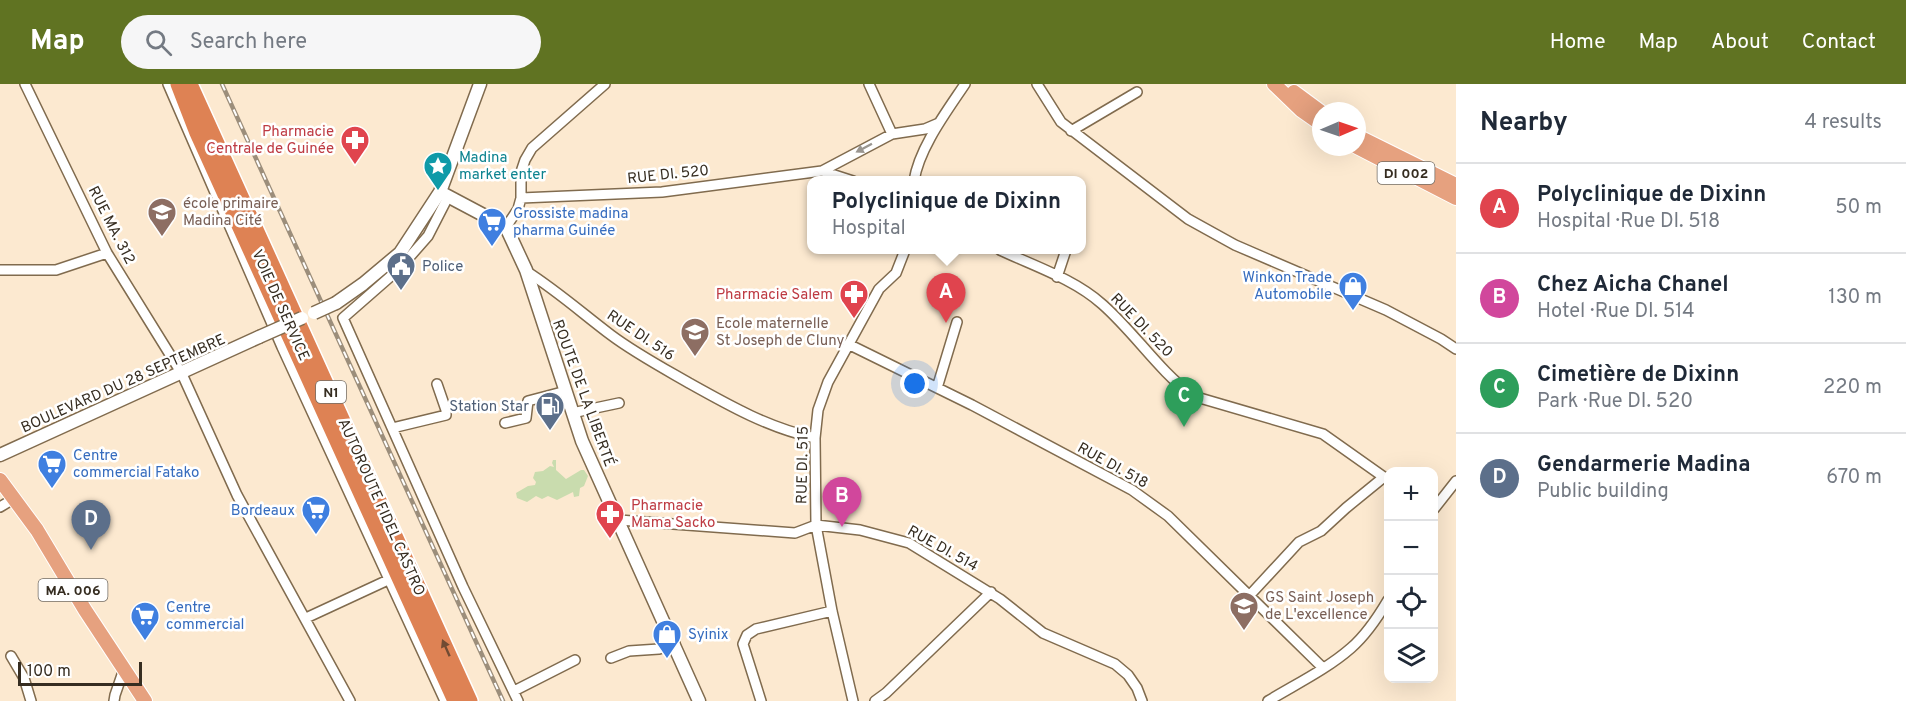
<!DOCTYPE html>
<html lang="en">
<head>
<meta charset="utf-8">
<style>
  :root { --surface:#fff; --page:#f6f6f7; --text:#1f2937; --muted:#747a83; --line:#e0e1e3; --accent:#607322 }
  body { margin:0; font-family:Overpass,sans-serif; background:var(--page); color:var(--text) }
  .controls { position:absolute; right:18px; bottom:18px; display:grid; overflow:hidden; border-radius:12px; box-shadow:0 6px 24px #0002 }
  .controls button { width:54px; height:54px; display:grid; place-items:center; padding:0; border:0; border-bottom:2px solid var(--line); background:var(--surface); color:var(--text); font:30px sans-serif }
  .compass { position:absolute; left:1312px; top:18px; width:54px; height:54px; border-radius:50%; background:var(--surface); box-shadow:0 6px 24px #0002; rotate:88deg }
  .scale { position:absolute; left:18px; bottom:15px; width:124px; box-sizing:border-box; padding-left:6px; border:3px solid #362d21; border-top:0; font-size:16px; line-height:21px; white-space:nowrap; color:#362d21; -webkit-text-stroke:4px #fff; paint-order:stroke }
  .you { position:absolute; left:915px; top:300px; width:21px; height:21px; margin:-15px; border:4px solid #fff; border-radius:50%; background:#1a73e8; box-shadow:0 0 0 9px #1a73e833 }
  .badge { display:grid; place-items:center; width:39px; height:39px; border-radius:50%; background:var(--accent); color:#fff; font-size:20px; font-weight:700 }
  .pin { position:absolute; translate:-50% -50px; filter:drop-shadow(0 2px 3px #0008) }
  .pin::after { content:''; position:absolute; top:32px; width:21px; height:18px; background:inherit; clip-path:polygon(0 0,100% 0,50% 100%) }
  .popup { position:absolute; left:807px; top:92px; width:279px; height:78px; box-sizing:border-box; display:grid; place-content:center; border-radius:12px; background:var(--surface); filter:drop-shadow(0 2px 4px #0005); font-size:20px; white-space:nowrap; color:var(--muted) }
  .popup b { font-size:22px; color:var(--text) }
  .popup::after { content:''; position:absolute; left:50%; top:100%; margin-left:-12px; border:12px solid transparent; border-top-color:var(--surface) }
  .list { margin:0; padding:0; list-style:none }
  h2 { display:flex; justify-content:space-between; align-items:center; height:78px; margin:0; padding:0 24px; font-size:26px }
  h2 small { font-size:20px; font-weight:400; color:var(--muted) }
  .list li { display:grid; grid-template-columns:39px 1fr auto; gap:18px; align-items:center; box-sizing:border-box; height:90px; padding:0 24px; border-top:2px solid var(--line) }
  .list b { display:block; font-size:22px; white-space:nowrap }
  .list p { margin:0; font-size:20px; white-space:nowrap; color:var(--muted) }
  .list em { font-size:20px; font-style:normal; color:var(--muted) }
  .icon { flex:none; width:33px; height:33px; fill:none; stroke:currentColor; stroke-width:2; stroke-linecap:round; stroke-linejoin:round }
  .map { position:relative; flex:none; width:1456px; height:617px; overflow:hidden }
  header { display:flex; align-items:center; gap:36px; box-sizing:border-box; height:84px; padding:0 30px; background:var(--accent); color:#fff }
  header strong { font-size:28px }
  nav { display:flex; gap:33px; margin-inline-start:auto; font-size:21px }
  .search { width:420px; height:54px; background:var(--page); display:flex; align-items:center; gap:15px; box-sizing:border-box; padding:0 21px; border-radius:33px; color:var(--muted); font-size:22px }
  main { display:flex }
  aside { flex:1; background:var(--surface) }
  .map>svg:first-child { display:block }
</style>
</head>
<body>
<header>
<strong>Map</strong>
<div class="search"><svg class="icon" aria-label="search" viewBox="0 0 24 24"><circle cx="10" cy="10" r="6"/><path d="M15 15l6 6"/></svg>Search here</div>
<nav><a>Home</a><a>Map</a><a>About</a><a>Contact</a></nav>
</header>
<main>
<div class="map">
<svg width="1456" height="617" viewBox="0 0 1456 617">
  <rect width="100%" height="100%" fill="#fce9d0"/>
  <path fill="#c9dcae" d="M 553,376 L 556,376 L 556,386 L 566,395 L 581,386 L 584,386 L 588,392 L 584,402 L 580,404 L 579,412 L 574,413 L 573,408 L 557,416 L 548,412 L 542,415 L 536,412 L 527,418 L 517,414 L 516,409 L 528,402 L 535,401 L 536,398 L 533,394 L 535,388 L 543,387 L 550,382 L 554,383 L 552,379 Z"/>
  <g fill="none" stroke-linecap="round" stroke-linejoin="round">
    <g stroke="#806b4e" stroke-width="12">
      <path id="minor" d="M 25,0 L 107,169 L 182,290 L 237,411 L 350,617
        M 168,0 L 282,263 L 445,617
        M 869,0 L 892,50
        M 1037,0 L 1061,38 L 1188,135 L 1235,161 L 1386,226 L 1441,255 L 1456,265
        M 1071,47 L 1137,8
        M 822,87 L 892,50 L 925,45 L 939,39
        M 914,97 C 919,64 947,27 965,0
        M 448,113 L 428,152 L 399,185 L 343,234 L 463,503 L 518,617
        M 521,114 L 662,108 L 822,87 L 853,97
        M 506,143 L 518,125 L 521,114 L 521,88 L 525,76 L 532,64 L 605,0
        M 1000,166 C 1034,182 1074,195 1102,220 C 1135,249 1158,286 1193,312 L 1323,350 L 1388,396
        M 0,186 L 56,186 L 107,169
        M 526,187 C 556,206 582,229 611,251 C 635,269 663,284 689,299 C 730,322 769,344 815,354
        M 1057,193 L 1066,166
        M 848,260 L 972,321 L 1132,406 L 1168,432 L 1323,584
        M 937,304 L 957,238
        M 572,329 L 619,319
        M 505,339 L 526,334 L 528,317 L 566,307
        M 392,344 L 446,331 L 446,326 L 437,300
        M 0,423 L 15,414
        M 1434,425 L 1456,397
        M 619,436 L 795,449 L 816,441 L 860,446 L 909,459 L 1000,515 L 1043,549 L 1115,580 L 1128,591 L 1137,604 L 1142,617
        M 1249,512 L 1299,458 L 1321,447 L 1346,424 L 1384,393
        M 306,534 L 388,496
        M 11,572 L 24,594 L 31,617
        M 611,574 L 629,567 L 659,565 L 675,560
        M 514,607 L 575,576
        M 114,617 L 115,611 L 124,585
        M 761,617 L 743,560 L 747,551 L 756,545 L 832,527
        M 853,617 L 832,527 L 816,441 L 815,354 L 818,326 L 828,298 L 879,205 L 896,189 L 905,166
        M 875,617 L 886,609 L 991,508
        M 1268,617 C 1296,600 1327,585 1351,564 C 1366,551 1378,533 1388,516"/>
    </g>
    <g stroke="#806b4e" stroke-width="15">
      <path id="secondary" d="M 440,108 L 506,143 L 526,186 L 582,357 L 699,617
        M 336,219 L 363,200 L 400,169 L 440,108 L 480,0
        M 0,371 L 259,253"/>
    </g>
    <g stroke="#fff" stroke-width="16">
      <path id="primary" d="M 1274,0 L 1301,26 L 1321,40
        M 1294,8 L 1321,28
        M 1357,52 L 1456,101
        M 1357,63 L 1456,114
        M 0,396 L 37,446 L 85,526 L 145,617"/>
    </g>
    <g stroke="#fff" stroke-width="18">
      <path id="trunk" d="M 178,0 L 197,49 L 455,617
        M 190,0 L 470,617"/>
    </g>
    <use href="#minor" stroke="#fff" stroke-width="9"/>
    <use href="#secondary" stroke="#fff" stroke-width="12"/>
    <use href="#primary" stroke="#e6a17f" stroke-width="14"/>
    <use href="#trunk" stroke="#de8254" stroke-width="15"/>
    <g stroke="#9c8e7b" stroke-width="4.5">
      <path id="rail" d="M 222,0 L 503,617"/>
    </g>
    <use href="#rail" stroke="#fff" stroke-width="2" stroke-dasharray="7" stroke-linecap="butt"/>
    <g stroke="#806b4e" stroke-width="15" stroke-linecap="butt">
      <path id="secondary-bridge" d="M 314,229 L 336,219
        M 259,253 L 302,234"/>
    </g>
    <use href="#secondary-bridge" stroke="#fff" stroke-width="12"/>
  </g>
  <defs><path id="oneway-solid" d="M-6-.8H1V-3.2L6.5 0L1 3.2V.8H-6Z" transform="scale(1.5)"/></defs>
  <use fill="#9a9690" href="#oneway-solid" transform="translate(864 64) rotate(152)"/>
  <use fill="#714b33" href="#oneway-solid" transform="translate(446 564) rotate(-114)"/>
  <defs>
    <g id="pharmacy-pin" transform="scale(1.5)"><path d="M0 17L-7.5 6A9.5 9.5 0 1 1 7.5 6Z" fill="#e0444e" stroke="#fff"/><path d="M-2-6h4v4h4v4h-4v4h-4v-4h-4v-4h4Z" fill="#fff"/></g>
    <g id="sight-pin" transform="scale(1.5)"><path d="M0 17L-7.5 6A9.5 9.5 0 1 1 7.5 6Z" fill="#0f9aa8" stroke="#fff"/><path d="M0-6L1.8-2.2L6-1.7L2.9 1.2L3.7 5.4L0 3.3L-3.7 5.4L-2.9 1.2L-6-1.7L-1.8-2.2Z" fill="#fff"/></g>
    <g id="school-pin" transform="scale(1.5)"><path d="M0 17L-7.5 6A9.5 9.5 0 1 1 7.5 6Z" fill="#8d6e63" stroke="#fff"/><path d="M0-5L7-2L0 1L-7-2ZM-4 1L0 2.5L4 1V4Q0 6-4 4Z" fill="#fff"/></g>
    <g id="supermarket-pin" transform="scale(1.5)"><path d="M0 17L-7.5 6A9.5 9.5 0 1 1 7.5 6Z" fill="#3f7fe0" stroke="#fff"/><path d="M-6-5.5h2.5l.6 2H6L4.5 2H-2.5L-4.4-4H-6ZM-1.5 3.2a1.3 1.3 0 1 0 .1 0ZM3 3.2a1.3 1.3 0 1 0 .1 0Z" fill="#fff"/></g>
    <g id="civic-pin" transform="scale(1.5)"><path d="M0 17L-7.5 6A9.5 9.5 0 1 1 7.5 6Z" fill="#5c6f8a" stroke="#fff"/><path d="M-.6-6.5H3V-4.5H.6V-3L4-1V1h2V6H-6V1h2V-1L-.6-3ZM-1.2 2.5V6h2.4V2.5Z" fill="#fff"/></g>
    <g id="shop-pin" transform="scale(1.5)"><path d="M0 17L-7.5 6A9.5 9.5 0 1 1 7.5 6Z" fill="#3f7fe0" stroke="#fff"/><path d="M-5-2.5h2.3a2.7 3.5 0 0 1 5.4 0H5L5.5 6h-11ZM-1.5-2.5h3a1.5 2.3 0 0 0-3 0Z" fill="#fff"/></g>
    <g id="fuel-pin" transform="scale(1.5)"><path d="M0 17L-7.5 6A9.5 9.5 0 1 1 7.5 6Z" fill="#5c6f8a" stroke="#fff"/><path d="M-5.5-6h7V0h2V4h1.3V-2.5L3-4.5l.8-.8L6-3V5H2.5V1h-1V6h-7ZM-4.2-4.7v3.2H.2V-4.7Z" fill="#fff"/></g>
  </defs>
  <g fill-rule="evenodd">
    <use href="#pharmacy-pin" x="355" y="56"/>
    <use href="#sight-pin" x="438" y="82"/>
    <use href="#school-pin" x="162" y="128"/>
    <use href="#supermarket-pin" x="492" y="138"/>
    <use href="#civic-pin" x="401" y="182"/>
    <use href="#shop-pin" x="1353" y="202"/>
    <use href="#pharmacy-pin" x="854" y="210"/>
    <use href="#school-pin" x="695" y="248"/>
    <use href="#fuel-pin" x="550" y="322"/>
    <use href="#supermarket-pin" x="52" y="380"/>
    <use href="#supermarket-pin" x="316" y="426"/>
    <use href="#pharmacy-pin" x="610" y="430"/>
    <use href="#school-pin" x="1244" y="522"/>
    <use href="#supermarket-pin" x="145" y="532"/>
    <use href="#shop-pin" x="667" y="550"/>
  </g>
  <g text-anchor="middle" stroke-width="5" stroke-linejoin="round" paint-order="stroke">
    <g fill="#fff" stroke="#726c64" stroke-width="1.5">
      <rect x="1377.5" y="78" width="57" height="22" rx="4.5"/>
      <rect x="316" y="297" width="30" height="22" rx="4.5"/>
      <rect x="38.5" y="495" width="69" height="22" rx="4.5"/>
    </g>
    <g font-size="14" font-weight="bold" fill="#362d21">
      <text x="1406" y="94">DI 002</text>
      <text x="331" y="313">N1</text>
      <text x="73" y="511">MA. 006</text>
    </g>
    <g font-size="15" fill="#be3a42" stroke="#fff" text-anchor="end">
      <text x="334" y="52">Pharmacie<tspan x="334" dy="17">Centrale de Guinée</tspan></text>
      <text x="833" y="215">Pharmacie Salem</text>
      <text x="631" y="426" text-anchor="start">Pharmacie<tspan x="631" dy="17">Mama Sacko</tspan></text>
    </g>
    <g font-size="15" fill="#0d838f" stroke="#fff" text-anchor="start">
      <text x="459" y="78">Madina<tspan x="459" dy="17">market enter</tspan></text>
    </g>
    <g font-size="15" fill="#362d21" stroke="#fff">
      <text transform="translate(668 90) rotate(-6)" y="5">RUE DI. 520</text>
      <text transform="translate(112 141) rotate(63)" y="5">RUE MA. 312</text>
      <text transform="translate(281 221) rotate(66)" y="5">VOIE DE SERVICE</text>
      <text transform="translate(1142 241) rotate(46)" y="5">RUE DI. 520</text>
      <text transform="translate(641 251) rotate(34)" y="5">RUE DI. 516</text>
      <text transform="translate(123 299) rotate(-24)" y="5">BOULEVARD DU 28 SEPTEMBRE</text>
      <text transform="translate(584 309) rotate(70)" y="5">ROUTE DE LA LIBERTÉ</text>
      <text transform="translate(802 381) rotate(-89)" y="5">RUE DI. 515</text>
      <text transform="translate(1113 381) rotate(29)" y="5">RUE DI. 518</text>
      <text transform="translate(382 423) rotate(66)" y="5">AUTOROUTE FIDEL CASTRO</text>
      <text transform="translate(943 464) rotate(29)" y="5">RUE DI. 514</text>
    </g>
    <g font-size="15" fill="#785e54" stroke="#fff" text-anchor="start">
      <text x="183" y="124">école primaire<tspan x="183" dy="17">Madina Cité</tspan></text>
      <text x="716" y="244">Ecole maternelle<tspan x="716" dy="17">St Joseph de Cluny</tspan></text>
      <text x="1265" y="518">GS Saint Joseph<tspan x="1265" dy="17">de L'excellence</tspan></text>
    </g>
    <g font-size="15" fill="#366cbe" stroke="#fff" text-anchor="start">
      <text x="513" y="134">Grossiste madina<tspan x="513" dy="17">pharma Guinée</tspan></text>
      <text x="1332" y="198" text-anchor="end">Winkon Trade<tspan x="1332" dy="17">Automobile</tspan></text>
      <text x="73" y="376">Centre<tspan x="73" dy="17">commercial Fatako</tspan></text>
      <text x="295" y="431" text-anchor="end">Bordeaux</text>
      <text x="166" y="528">Centre<tspan x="166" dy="17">commercial</tspan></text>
      <text x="688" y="555">Syinix</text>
    </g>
    <g font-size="15" fill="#4e5e75" stroke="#fff" text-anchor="start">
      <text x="422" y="187">Police</text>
      <text x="529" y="327" text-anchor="end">Station Star</text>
    </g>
  </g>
</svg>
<div class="controls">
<button>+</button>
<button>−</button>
<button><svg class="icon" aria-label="locate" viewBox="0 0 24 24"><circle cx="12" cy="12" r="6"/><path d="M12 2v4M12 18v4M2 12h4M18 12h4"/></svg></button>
<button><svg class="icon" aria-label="layers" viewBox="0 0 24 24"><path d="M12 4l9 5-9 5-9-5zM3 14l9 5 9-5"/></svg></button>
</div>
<svg class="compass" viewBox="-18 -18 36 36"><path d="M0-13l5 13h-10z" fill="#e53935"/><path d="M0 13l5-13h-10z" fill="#747a83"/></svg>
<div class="scale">100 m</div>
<div class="you"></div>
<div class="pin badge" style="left:946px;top:239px;background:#e0444e">A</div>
<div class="popup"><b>Polyclinique de Dixinn</b>Hospital</div>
<div class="pin badge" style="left:842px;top:443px;background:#d1479c">B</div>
<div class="pin badge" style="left:1184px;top:343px;background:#2e9e5b">C</div>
<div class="pin badge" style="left:91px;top:466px;background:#5c6f8a">D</div>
</div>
<aside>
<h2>Nearby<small>4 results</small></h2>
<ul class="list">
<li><span class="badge" style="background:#e0444e">A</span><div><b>Polyclinique de Dixinn</b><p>Hospital · Rue DI. 518</p></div><em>50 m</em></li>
<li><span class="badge" style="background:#d1479c">B</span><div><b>Chez Aicha Chanel</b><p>Hotel · Rue DI. 514</p></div><em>130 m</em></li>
<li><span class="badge" style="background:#2e9e5b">C</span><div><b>Cimetière de Dixinn</b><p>Park · Rue DI. 520</p></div><em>220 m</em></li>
<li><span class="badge" style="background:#5c6f8a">D</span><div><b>Gendarmerie Madina</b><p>Public building</p></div><em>670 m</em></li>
</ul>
</aside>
</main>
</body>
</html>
